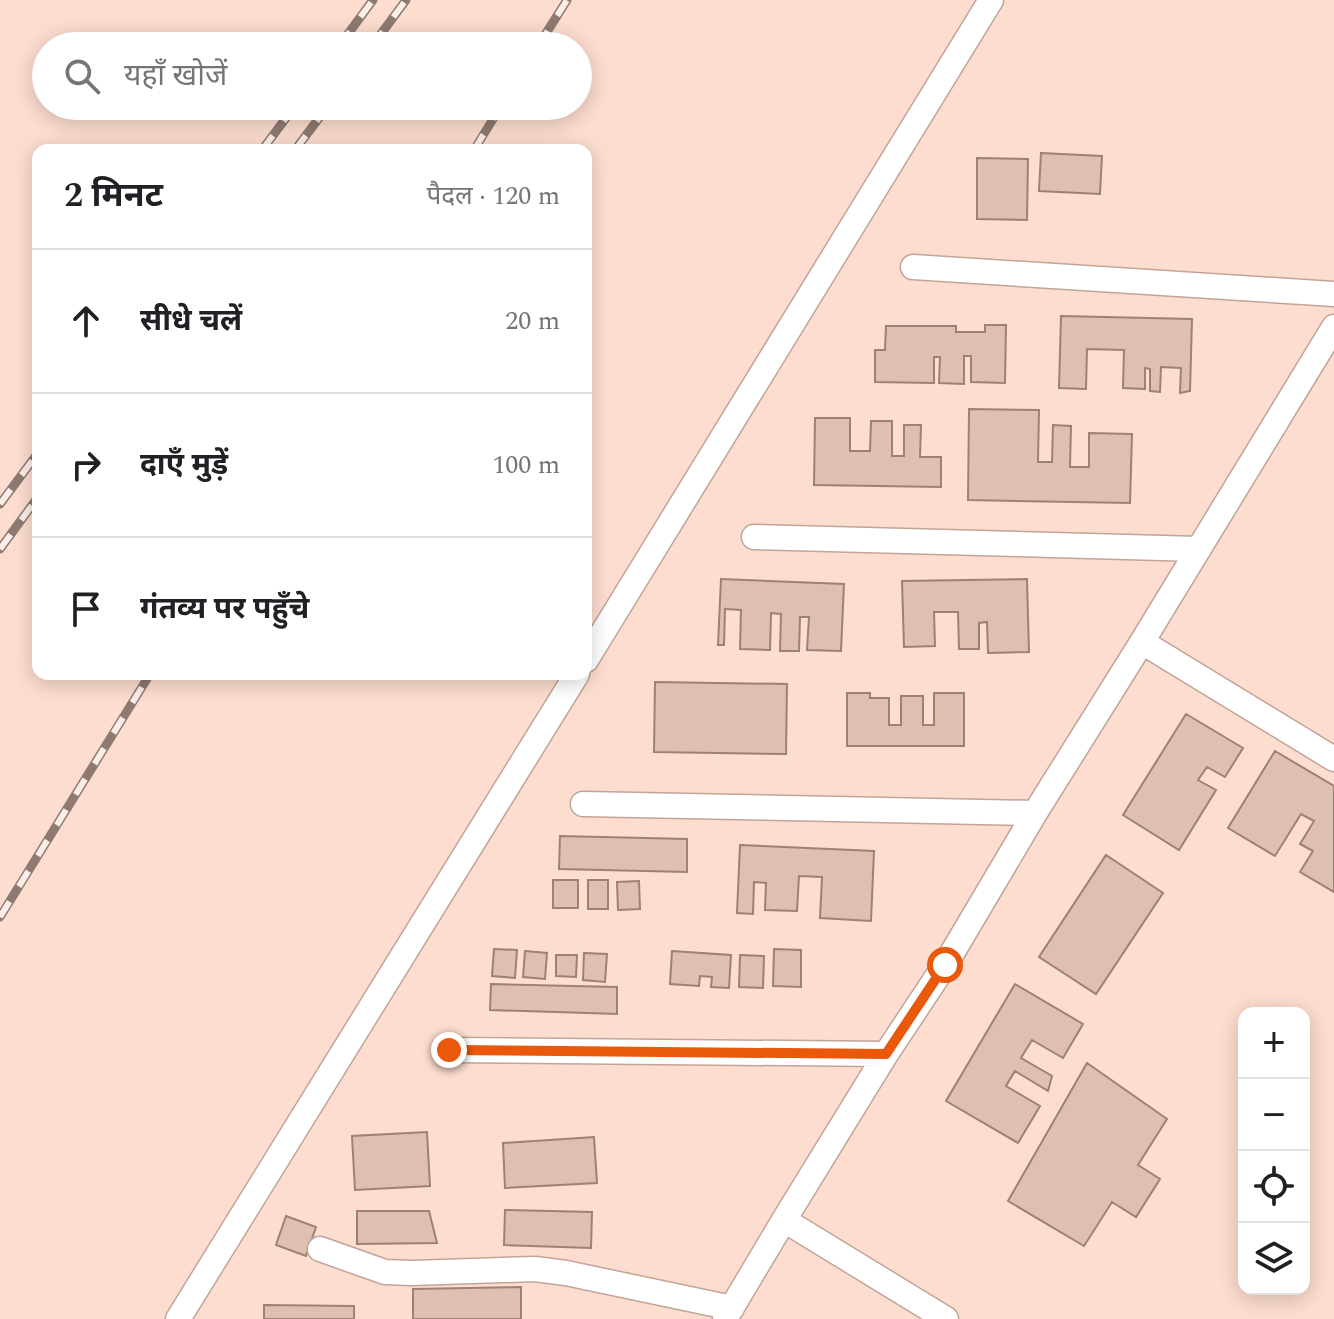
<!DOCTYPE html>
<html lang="hi">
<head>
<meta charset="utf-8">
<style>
  :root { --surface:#fff; --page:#f6f6f6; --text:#202124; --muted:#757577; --line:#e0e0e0 }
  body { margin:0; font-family:Spectral,"Noto Sans Devanagari",serif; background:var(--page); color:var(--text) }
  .controls { position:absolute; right:24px; bottom:24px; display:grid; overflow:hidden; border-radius:16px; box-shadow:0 4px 20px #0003 }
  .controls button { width:72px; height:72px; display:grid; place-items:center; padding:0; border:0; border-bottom:2px solid var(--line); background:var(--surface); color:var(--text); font:40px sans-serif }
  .stop { position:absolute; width:24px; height:24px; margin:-18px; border:6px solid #ea580c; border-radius:50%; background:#fff }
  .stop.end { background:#ea580c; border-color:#fff; box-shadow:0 2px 8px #0008 }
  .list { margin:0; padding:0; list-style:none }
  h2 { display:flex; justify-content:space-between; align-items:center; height:104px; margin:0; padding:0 32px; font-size:34px }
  h2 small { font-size:26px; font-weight:400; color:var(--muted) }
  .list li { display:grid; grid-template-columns:52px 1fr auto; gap:24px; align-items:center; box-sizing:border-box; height:144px; padding:0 32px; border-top:2px solid var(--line) }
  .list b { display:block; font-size:30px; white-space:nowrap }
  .list em { font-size:26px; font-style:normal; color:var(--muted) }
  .icon { flex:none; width:44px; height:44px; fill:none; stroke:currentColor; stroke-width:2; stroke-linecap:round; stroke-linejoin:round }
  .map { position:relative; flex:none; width:1334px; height:1319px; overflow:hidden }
  .search { position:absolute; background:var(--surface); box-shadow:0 4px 20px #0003; left:32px; top:32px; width:560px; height:88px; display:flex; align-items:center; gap:20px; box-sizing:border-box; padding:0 28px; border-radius:44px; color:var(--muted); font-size:30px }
  .panel { position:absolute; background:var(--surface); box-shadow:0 4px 20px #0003; left:32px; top:144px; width:560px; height:536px; border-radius:16px }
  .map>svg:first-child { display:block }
</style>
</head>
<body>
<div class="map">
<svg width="1334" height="1319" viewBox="0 0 1334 1319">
  <rect width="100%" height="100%" fill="#fcddcf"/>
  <path fill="#dec0b2" stroke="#9d8175" stroke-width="2" d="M 1041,153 L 1102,156 L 1100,194 L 1039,191 Z
    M 977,158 L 1028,159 L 1027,220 L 977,219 Z
    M 1061,316 L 1192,319 L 1190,391 L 1180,393 L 1181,368 L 1161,367 L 1160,392 L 1150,391 L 1150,369 L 1145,368 L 1145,389 L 1123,388 L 1124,350 L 1087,349 L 1086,389 L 1059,388 Z
    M 985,325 L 1006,325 L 1005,383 L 971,382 L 971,356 L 964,356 L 964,384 L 939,383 L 940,357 L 934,357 L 934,383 L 875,382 L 875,350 L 885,350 L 886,326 L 956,326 L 956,332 L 985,332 Z
    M 969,409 L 1039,410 L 1038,462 L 1052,462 L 1053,425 L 1071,426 L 1070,467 L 1089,467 L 1089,433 L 1132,434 L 1130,503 L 968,500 Z
    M 815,418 L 850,418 L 850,451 L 870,451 L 871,421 L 892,421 L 892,456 L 904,456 L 904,425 L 921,425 L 920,457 L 941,457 L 941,487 L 814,485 Z
    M 721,579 L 844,584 L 841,651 L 807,650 L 809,617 L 800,617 L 799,651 L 780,651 L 781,614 L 771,613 L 770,650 L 740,649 L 741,610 L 725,609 L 724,645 L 718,645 Z
    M 1027,579 L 1029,652 L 988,653 L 987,622 L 979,623 L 979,649 L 959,649 L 958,612 L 934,612 L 935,646 L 904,647 L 902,581 Z
    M 655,682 L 787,684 L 786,754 L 654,752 Z
    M 847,693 L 870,693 L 870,698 L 889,698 L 889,725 L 901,725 L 901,696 L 923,696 L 923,725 L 934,725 L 934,693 L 964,693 L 964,746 L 847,746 Z
    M 1186,714 L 1243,748 L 1225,777 L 1207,767 L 1198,780 L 1216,790 L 1179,850 L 1123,815 Z
    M 1275,751 L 1334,786 L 1334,892 L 1300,872 L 1313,851 L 1300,844 L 1314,821 L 1301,814 L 1275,856 L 1228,828 Z
    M 560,836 L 687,839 L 687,872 L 559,869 Z
    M 740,845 L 874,851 L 871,921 L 820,918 L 822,877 L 799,876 L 797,911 L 765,910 L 766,883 L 754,882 L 753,914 L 737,913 Z
    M 1106,855 L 1163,893 L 1096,994 L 1039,957 Z
    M 553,880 L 578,880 L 578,908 L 553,908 Z
    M 588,880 L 608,880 L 608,909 L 588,909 Z
    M 639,881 L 640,909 L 618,910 L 617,882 Z
    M 494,949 L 517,950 L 515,978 L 492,976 Z
    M 774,949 L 801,950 L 801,987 L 773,986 Z
    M 525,951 L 547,953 L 545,979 L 523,977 Z
    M 672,951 L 731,955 L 729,988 L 711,987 L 712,977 L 700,976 L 699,986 L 670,984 Z
    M 584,953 L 607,954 L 605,982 L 583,980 Z
    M 556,955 L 577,955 L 576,977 L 556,976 Z
    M 740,955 L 764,956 L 763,988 L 739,987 Z
    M 491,984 L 617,987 L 617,1014 L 490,1010 Z
    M 1015,984 L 1083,1024 L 1063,1058 L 1032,1040 L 1021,1058 L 1052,1076 L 1048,1091 L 1015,1071 L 1006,1086 L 1040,1106 L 1018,1143 L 946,1101 Z
    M 1087,1063 L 1167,1119 L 1138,1165 L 1160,1179 L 1136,1217 L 1112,1202 L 1084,1246 L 1008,1201 Z
    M 427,1132 L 430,1186 L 355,1190 L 352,1136 Z
    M 594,1137 L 597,1183 L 505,1188 L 503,1143 Z
    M 505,1210 L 592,1212 L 591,1248 L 504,1245 Z
    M 357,1211 L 429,1211 L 437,1243 L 357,1244 Z
    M 286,1216 L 316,1227 L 306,1256 L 276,1245 Z
    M 521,1287 L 521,1319 L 413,1319 L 413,1289 Z
    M 264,1305 L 354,1306 L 354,1319 L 264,1319 Z"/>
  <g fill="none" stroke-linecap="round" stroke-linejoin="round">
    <g stroke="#c2a498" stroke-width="27">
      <path id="street" d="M 913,267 L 1334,294
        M 754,537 L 1199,549
        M 1142,642 L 1334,759
        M 586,660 L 991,0
        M 583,804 L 1035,813
        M 449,1050 L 886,1054
        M 784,1220 L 946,1319
        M 320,1249 L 385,1272 L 412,1273 L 535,1269 L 566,1273 L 732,1308
        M 178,1319 L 577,674
        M 725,1319 L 784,1220 L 886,1054 L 945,965 L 1035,813 L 1142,642 L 1334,327"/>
    </g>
    <use href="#street" stroke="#fff" stroke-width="24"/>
    <g stroke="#8e7a71" stroke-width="9">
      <path id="rail" d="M 339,46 L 373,0
        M 372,46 L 406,0
        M 538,46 L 567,0
        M 262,150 L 295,106
        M 295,150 L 328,106
        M 474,150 L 501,106
        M 0,504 L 38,453
        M 0,549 L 38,497
        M 0,917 L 150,674"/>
    </g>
    <use href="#rail" stroke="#fbeee9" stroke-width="6" stroke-dasharray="18" stroke-linecap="butt"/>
  </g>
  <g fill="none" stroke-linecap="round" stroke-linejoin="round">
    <path stroke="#ea580c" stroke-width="10" d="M 449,1050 L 886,1054 L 945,965"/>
  </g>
</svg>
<div class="controls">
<button>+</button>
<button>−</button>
<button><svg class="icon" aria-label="locate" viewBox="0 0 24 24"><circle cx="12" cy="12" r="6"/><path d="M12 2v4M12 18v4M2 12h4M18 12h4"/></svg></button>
<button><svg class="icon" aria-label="layers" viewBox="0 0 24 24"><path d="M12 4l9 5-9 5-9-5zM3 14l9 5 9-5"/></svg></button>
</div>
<div class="stop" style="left:945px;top:965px"></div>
<div class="stop end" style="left:449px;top:1050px"></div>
<div class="search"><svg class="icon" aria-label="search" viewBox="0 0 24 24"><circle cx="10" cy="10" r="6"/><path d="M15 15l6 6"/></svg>यहाँ खोजें</div>
<section class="panel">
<h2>2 मिनट<small>पैदल · 120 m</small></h2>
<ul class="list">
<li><svg class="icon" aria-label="ahead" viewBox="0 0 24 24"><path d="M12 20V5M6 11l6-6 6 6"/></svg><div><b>सीधे चलें</b></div><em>20 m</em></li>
<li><svg class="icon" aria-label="right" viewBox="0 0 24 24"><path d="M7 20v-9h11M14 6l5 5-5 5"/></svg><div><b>दाएँ मुड़ें</b></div><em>100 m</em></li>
<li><svg class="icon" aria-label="arrive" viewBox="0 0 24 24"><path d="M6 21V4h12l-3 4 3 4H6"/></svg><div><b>गंतव्य पर पहुँचे</b></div></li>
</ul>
</section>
</div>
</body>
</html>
